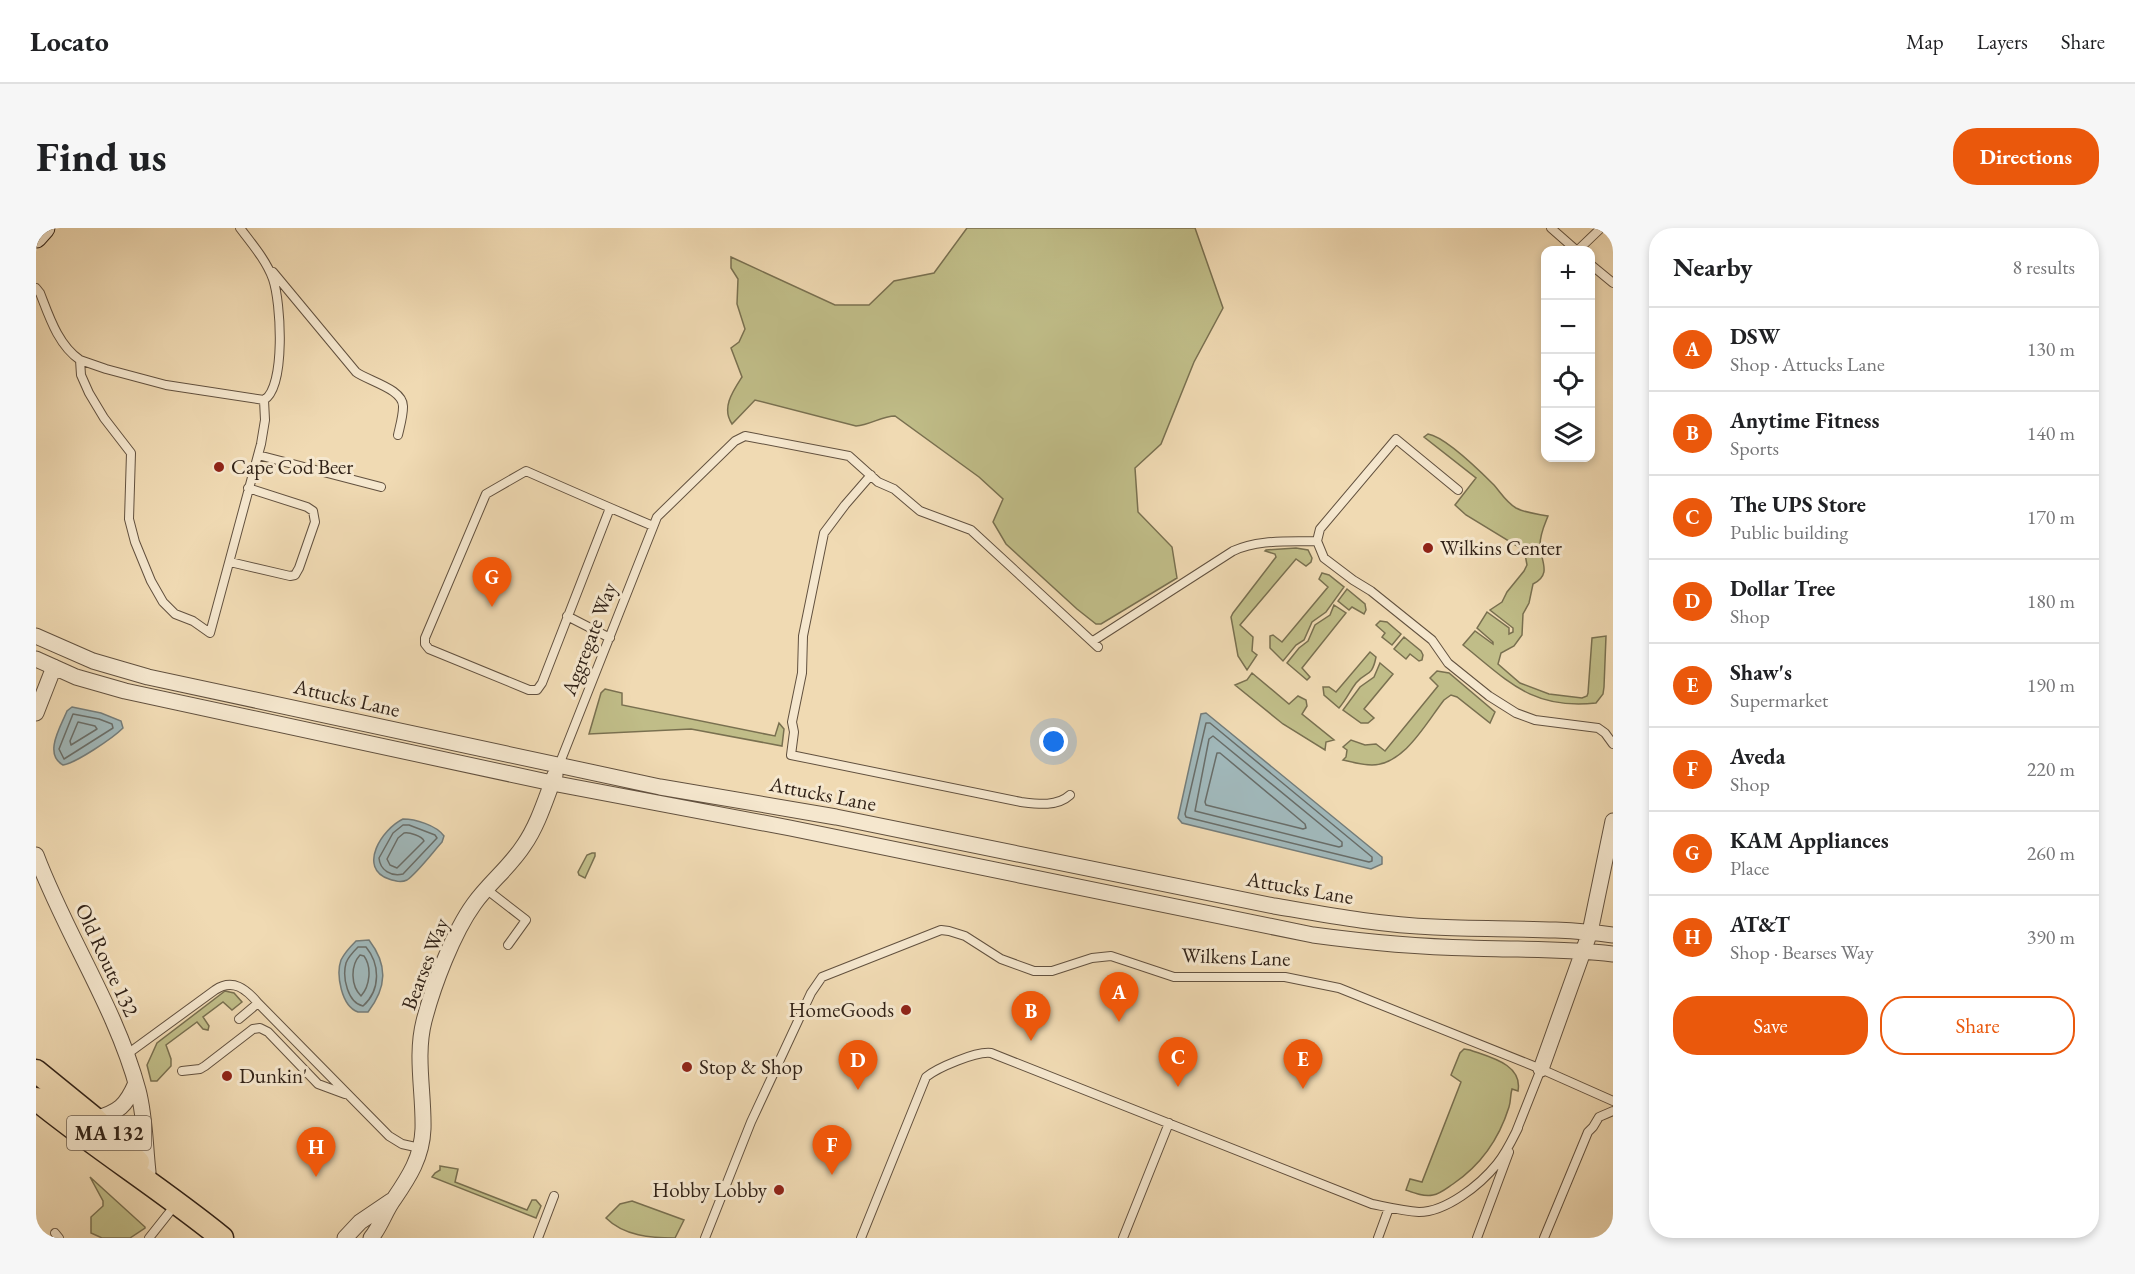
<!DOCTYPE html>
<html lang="en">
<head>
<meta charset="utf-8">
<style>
  :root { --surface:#fff; --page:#f6f6f6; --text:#202124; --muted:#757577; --line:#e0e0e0; --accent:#ea580c }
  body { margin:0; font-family:"EB Garamond",serif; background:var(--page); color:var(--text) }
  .controls { position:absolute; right:18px; top:18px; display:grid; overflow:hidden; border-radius:12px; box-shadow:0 3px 9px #0003 }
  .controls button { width:54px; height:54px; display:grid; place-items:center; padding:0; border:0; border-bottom:2px solid var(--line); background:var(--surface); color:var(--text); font:30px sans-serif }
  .you { position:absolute; left:1018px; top:514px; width:21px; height:21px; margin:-15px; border:4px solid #fff; border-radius:50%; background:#1a73e8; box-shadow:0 0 0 9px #1a73e833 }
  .badge { display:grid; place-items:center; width:39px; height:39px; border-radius:50%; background:var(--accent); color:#fff; font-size:20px; font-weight:700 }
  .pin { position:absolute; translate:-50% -50px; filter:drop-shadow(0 2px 3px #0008) }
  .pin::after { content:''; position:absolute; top:32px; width:21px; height:18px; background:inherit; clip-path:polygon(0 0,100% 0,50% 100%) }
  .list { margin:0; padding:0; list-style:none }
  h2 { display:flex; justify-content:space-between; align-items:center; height:78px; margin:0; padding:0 24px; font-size:26px }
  h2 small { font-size:20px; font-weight:400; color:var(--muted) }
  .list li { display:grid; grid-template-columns:39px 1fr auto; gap:18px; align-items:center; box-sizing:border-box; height:84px; padding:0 24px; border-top:2px solid var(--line) }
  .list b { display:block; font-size:22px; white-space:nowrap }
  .list p { margin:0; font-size:20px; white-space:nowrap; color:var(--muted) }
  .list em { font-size:20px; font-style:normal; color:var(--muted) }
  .actions { display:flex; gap:12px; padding:18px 24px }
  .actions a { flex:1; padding:14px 0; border:2px solid var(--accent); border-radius:24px; text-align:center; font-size:21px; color:var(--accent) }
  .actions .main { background:var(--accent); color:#fff }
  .icon { flex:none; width:33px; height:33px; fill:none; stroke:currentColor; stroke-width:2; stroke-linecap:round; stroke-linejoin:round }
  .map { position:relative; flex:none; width:1577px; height:1010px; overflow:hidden; border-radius:24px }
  header { display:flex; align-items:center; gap:36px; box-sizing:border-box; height:84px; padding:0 30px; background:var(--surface); border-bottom:2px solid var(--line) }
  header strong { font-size:28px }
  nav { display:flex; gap:33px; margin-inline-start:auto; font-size:21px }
  .intro { display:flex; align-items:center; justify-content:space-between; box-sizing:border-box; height:144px; padding:0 36px }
  h1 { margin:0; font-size:42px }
  .button { padding:15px 27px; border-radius:24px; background:var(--accent); color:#fff; font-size:21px; font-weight:700 }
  main { display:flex; gap:36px; padding:0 36px }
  aside { flex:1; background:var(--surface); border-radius:24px; box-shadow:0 3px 9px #0003 }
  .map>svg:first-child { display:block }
</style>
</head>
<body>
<header>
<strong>Locato</strong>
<nav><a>Map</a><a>Layers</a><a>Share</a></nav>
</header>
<div class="intro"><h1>Find us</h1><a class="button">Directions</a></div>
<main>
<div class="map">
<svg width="1577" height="1010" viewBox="0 0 1577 1010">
  <rect width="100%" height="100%" fill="#f0dab3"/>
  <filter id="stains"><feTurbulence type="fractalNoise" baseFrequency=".00333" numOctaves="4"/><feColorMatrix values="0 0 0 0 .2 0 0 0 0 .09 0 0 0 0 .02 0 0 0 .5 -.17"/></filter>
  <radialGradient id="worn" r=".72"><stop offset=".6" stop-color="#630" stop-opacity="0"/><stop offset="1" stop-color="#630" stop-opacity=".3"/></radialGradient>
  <path fill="#c0bd88" stroke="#797050" stroke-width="1.5" d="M 931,0 L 1159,0 L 1187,80 L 1158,134 L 1125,216 L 1099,240 L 1102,284 L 1136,319 L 1141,350 L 1065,396 L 1060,396 L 1041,381 L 970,316 L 957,294 L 967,271 L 943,249 L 859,188 C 846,188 834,197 820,198 L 719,172 L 696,196 C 685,180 697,163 706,149 L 695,120 L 703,114 L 709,101 L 701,76 L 702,51 L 695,40 L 695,29 L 799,77 L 833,77 L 858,53 L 898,45 Z
    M 1392,206 C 1410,209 1444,243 1458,257 C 1465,265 1470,274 1480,280 C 1489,285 1502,286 1512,288 C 1508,298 1504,306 1504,317 C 1504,332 1517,346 1497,356 L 1493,375 L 1487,386 L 1486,407 L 1478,418 L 1465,425 L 1462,436 L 1484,455 L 1513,466 L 1546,470 L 1551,468 L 1552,465 L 1556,410 L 1570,408 L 1568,459 L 1567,466 L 1560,475 C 1496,482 1472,453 1427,417 L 1439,403 L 1457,416 L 1457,414 L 1441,400 L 1451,384 L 1473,400 L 1473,406 L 1477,404 L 1477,400 L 1454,382 L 1466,374 L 1471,364 L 1488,343 L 1491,337 L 1489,326 L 1486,321 L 1430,287 L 1419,277 L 1440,250 L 1388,209 Z
    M 1260,320 L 1272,322 L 1276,330 L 1275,334 L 1270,338 L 1260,331 L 1204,397 L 1217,409 L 1216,423 L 1221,427 L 1211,442 L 1202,428 L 1195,389 L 1197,385 L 1240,329 L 1239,326 L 1229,323 L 1230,322 Z
    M 1286,345 L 1293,347 L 1308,359 L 1290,384 L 1276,394 L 1268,412 L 1260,417 L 1247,433 L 1234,420 L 1234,408 L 1237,407 L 1246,414 L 1292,359 L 1283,351 Z
    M 1311,361 L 1329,376 L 1330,382 L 1328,386 L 1316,379 L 1313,382 L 1302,373 Z
    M 1298,377 L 1310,385 L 1266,440 L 1274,449 L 1271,452 L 1251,435 L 1263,420 L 1272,413 L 1279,397 L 1294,387 Z
    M 1344,393 L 1351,394 L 1365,406 L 1356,417 L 1346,409 L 1349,405 L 1340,397 Z
    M 1368,409 L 1385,423 L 1387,427 L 1386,432 L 1383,433 L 1374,426 L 1370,431 L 1358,421 Z
    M 1334,424 L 1340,429 C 1336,450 1330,443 1320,455 C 1314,463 1310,472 1303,480 L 1288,467 L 1287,459 L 1293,459 L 1300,464 Z
    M 1344,435 L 1357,446 L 1328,481 L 1338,490 L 1332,495 L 1325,495 L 1307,482 L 1324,459 L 1338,449 Z
    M 1401,443 L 1413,445 L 1459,484 L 1454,495 L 1421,469 L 1415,467 L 1408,472 C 1390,495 1368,537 1336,537 C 1326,537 1316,534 1307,532 L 1310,529 L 1311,522 L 1307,519 L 1315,512 L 1329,517 L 1340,516 L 1349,523 L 1402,458 L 1394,450 Z
    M 1216,445 L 1253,476 L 1262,468 L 1270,472 L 1271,478 L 1266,486 L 1298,512 L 1290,514 L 1289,522 L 1247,496 L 1199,457 L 1211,452 Z
    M 569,461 L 586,465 L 586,477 L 739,508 L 743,495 L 748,501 L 746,518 L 655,501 L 553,506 L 565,465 Z
    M 556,625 L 559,625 L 559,628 L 549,650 L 543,647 L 542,644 L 551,627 Z
    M 189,763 L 198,765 L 206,774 L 196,782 L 187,774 L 167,789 L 173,798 L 172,802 L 167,801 L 161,794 L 130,817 L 135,831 L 135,838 L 121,853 L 115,853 L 111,837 L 121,815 Z
    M 1428,821 L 1434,822 C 1453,829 1487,836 1482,863 L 1476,861 C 1474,868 1475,873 1473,879 C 1463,911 1445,937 1417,956 C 1411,960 1404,966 1397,967 C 1388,969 1378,965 1370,962 L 1374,951 L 1386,954 L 1425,854 L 1415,847 L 1424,825 Z
    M 404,938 L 422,941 L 419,954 L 491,982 L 496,972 L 500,972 L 505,978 L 500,990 L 396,949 L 399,945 L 404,942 Z
    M 54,949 L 109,999 L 109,1000 L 94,1010 L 66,1010 L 55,1005 L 55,989 L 67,978 L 67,973 Z
    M 596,973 L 648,992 L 639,1010 C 615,1010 588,1008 570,990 L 584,976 Z"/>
  <path fill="#a0b7b9" stroke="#747c79" stroke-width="1.5" d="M 36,479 L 65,485 L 85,493 L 87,500 C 77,510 40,535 27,537 C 7,526 25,498 31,483 Z
    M 1170,485 L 1346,629 L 1346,636 L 1335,641 L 1146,595 L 1142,590 L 1165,486 Z
    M 367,591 C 379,591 400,597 408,608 L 406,614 C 397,624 381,645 371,652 C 365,655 359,653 353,651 C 321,640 346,601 367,591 Z
    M 333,712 C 352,737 351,759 332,784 C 330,784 323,784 322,784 C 305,778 300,746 305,732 C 309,724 314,719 320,713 Z"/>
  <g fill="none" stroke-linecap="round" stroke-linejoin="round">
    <path stroke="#696d68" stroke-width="1.5" d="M 37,486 L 63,491 L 76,496 L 77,500 L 28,531 L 23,521 Z
      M 42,494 L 59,498 L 61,501 L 35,517 L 34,513 Z
      M 1170,495 L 1174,495 L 1336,629 L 1336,633 L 1333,634 L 1150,589 L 1149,586 Z
      M 1177,508 L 1306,614 L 1306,618 L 1303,619 L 1159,583 L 1173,511 Z
      M 1181,525 L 1184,525 L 1269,596 L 1270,600 L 1267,601 L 1170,577 L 1169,574 Z
      M 367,597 L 373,597 L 399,607 L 401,610 L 367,646 C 355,649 344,642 343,630 L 357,605 Z
      M 368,605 C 373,604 386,608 388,613 L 361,640 L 354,637 L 351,631 L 362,610 Z
      M 322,719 L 330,719 C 344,736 345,762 327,778 C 312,775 306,750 310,735 C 312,729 317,724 322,719 Z
      M 324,727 L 328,728 C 336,739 334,758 325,768 C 315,758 314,738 324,727 Z"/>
    <g stroke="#62513f" stroke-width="10">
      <path id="service" d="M 204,0 C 216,16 230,32 237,51 C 245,74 250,159 228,172 L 229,192 L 225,216 L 174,405 L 157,393 L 139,386 L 127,374 L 115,353 L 99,314 L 93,291 L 95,225 L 68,190 L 53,165 L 45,147 L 44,132 L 70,141 L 130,157 L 228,172
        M 1515,0 L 1540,22
        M 1542,22 L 1565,0
        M 1554,36 L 1577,55
        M 237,44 L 320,144 C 332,153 368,161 367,179 C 367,188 364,198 362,207
        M 0,60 L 4,65 C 13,88 22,117 44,132
        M 222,227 L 345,259
        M 835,247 L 809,277 L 788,305 L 767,408 L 766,445 L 756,494 L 758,504 L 755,527 L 985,574 C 1001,576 1021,579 1034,567
        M 1422,262 L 1360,211 L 1284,301 L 1281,313 L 1288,330 L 1317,352 L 1335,363 L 1396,412 L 1412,435 L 1453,468 L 1480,485 L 1499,492 L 1562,500 L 1569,505 L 1577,516
        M 574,280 L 506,455 L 501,462 L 493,462 L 393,421 L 389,416 L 389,410 L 450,266 L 490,243 C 533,262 574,280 617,298
        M 194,334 L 254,348 L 259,347 L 263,340 L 279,294 L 277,283 L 271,279 L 212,260
        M 531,388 L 574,410
        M 1057,413 L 1197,323 C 1223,311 1252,314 1281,313
        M 523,537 L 621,289 L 699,213 L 709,208 L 813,228 L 842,254 L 858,261 L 884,283 L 935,302 L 1062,419
        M 450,661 L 490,692 L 472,717
        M 222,775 L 353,908 L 366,916 L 384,920
        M 90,827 L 179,762 C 197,750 210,761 222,775 L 203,791
        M 146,843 L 164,841 L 169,838 L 217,801 L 224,800 L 232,804 L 282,856 L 309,866
        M 1480,904 L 1505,841
        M 19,1005 L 23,1010
        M 113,1010 L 140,976
        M 502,1010 L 518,968
        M 669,1010 L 715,894 L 775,765 L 786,749 L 905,702 L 913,703 L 929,708 L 965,731 L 998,743 L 1016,743 L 1056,730 L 1075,728 L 1138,749 L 1249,749 L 1303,760 L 1505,841 L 1577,873
        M 825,1010 L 890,849 C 901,840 940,823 955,825 L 1336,976 C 1351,979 1367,983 1383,984 C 1410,984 1444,957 1461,936 C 1470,925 1476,912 1482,900
        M 1087,1010 L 1133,895
        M 1342,1010 L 1353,980
        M 1441,1010 L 1473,924
        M 1508,1010 L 1552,904 L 1557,899 L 1563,889 L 1577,883"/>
    </g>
    <g stroke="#62513f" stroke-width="17">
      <path id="minor" d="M 0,408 L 57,433 L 112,449 L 624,559 L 800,589 L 1238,678 C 1291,687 1344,697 1398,699 C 1458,702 1518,699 1577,707
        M 0,431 L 40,449 L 89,463 L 516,555 L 754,600 L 1277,707 C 1329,714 1381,719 1434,720 C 1482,722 1529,720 1577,726
        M 0,485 L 18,439
        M 0,627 C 30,707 80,780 102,862 C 109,888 109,917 112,944
        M 1505,841 L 1554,704 L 1577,593
        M 59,891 C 83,884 90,878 100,855
        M 309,1010 L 324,994 L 355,973
        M 335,1010 C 345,998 349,983 358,971 C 373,949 386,929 387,901 C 388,865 379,828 388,793 C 397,758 417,705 438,676 C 453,655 474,639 488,617 C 502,597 510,570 519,547"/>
    </g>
    <g stroke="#322318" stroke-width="23">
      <path id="secondary" d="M 0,9 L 8,0"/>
    </g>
    <g stroke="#322318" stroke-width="25">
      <path id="primary" d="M 0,843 L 59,891 L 102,934
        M 0,871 C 60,920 126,961 186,1010"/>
    </g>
    <use href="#service" stroke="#f5e7ce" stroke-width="8"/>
    <use href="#minor" stroke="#f5e7ce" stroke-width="15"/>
    <use href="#secondary" stroke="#f5e7ce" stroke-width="21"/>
    <use href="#primary" stroke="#f0dab3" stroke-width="22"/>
  </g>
  <g fill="#8f2418" stroke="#f5e7ce" stroke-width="2">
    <circle cx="183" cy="239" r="6"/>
    <circle cx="1392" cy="320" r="6"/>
    <circle cx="870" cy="782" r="6"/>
    <circle cx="651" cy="839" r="6"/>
    <circle cx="191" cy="848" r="6"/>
    <circle cx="743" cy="962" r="6"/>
  </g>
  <g text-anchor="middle" stroke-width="6" stroke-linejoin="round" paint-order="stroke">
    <rect fill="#f5e7ce" stroke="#6c5e4f" stroke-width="1.5" x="31" y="888" width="84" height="34" rx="4.5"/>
    <g font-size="20" font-weight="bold" fill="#322318">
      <text x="73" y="912">MA 132</text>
    </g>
    <g font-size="21" fill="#322318" stroke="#f5e7ce" text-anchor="start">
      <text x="195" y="246">Cape Cod Beer</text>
      <text x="1404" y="327">Wilkins Center</text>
      <text x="858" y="789" text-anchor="end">HomeGoods</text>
      <text x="663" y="846">Stop &amp; Shop</text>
      <text x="203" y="855">Dunkin'</text>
      <text x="731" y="969" text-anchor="end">Hobby Lobby</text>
    </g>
    <g font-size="21" fill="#322318" stroke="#f5e7ce">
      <text transform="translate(553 411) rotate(-69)" y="7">Aggregate Way</text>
      <text transform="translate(311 470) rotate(13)" y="7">Attucks Lane</text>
      <text transform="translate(787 566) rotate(11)" y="7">Attucks Lane</text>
      <text transform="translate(1264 660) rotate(10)" y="7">Attucks Lane</text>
      <text transform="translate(1200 729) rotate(2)" y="7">Wilkens Lane</text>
      <text transform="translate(71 732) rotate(65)" y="7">Old Route 132</text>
      <text transform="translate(389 736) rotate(-69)" y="7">Bearses Way</text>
    </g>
  </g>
  <rect width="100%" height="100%" filter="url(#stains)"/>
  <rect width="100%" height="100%" fill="url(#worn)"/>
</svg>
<div class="controls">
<button>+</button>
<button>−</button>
<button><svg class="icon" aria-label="locate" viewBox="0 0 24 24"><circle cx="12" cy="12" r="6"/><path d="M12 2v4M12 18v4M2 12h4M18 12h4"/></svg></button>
<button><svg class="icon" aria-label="layers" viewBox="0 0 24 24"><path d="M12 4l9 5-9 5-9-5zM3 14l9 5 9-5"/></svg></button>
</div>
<div class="you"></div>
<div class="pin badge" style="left:1083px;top:794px">A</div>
<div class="pin badge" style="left:995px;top:813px">B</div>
<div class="pin badge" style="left:1142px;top:859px">C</div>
<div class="pin badge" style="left:822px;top:862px">D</div>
<div class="pin badge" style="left:1267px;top:861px">E</div>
<div class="pin badge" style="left:796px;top:947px">F</div>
<div class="pin badge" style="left:456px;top:379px">G</div>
<div class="pin badge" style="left:280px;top:949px">H</div>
</div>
<aside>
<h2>Nearby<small>8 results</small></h2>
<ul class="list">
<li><span class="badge">A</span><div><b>DSW</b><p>Shop · Attucks Lane</p></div><em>130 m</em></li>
<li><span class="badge">B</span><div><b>Anytime Fitness</b><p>Sports</p></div><em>140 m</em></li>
<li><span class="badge">C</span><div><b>The UPS Store</b><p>Public building</p></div><em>170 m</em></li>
<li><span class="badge">D</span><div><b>Dollar Tree</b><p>Shop</p></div><em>180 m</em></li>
<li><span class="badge">E</span><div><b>Shaw's</b><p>Supermarket</p></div><em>190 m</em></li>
<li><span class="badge">F</span><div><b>Aveda</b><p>Shop</p></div><em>220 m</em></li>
<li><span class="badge">G</span><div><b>KAM Appliances</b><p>Place</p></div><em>260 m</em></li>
<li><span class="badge">H</span><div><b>AT&amp;T</b><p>Shop · Bearses Way</p></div><em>390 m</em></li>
</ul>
<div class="actions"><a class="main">Save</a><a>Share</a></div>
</aside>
</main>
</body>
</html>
